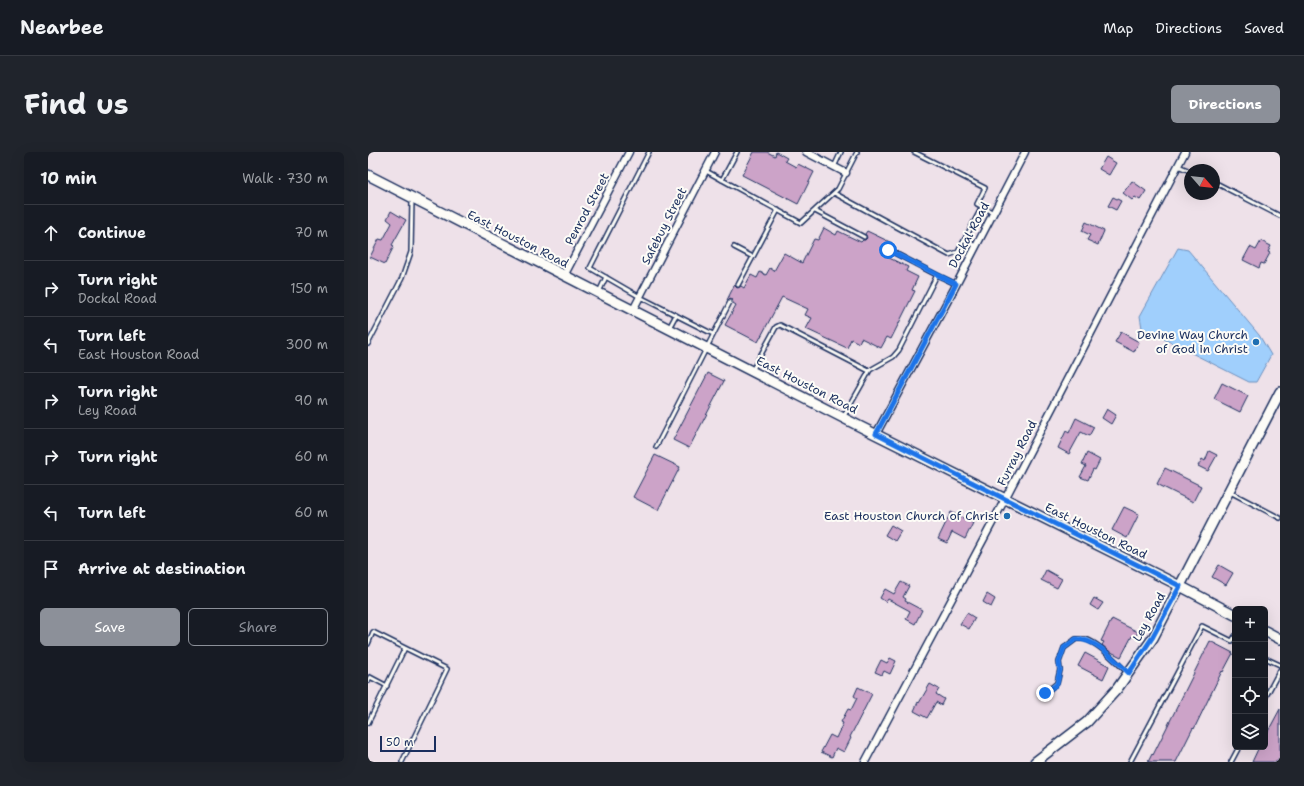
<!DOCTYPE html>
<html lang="en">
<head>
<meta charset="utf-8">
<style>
  :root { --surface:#171b24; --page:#20242c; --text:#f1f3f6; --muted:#9ea1a6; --line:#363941; --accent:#8c9099 }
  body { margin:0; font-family:"Shantell Sans",sans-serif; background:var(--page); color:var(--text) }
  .controls { position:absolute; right:12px; bottom:12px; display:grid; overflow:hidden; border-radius:6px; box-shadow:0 4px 16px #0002 }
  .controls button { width:36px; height:36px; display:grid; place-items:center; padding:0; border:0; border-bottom:1px solid var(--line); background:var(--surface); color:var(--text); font:20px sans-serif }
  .compass { position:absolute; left:816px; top:12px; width:36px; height:36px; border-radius:50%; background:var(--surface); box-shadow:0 4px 16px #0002; rotate:118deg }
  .scale { position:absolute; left:12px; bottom:10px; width:56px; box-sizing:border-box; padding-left:4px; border:2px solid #1b2f5e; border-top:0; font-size:11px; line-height:14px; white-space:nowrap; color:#1b2f5e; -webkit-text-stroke:3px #fdfcf7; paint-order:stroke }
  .stop { position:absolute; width:12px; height:12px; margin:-9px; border:3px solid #1a73e8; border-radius:50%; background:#fff }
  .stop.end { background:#1a73e8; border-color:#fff; box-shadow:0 1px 4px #0008 }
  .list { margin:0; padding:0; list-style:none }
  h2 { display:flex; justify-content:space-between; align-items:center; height:52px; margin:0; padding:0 16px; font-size:17px }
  h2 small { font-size:13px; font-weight:400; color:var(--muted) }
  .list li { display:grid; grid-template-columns:26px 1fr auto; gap:12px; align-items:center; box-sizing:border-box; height:56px; padding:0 16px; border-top:1px solid var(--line) }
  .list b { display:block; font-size:15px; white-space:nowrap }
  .list p { margin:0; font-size:13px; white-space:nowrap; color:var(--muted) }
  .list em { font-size:13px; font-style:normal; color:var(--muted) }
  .actions { display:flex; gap:8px; padding:12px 16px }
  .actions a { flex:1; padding:9px 0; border:1px solid var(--accent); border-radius:6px; text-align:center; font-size:14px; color:var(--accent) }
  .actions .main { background:var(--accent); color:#fff }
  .icon { flex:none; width:22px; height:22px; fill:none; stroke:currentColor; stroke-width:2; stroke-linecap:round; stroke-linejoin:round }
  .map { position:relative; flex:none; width:912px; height:610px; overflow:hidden; border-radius:6px }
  header { display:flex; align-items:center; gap:24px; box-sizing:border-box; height:56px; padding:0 20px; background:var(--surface); border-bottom:1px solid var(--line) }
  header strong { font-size:19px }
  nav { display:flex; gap:22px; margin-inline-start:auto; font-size:14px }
  .intro { display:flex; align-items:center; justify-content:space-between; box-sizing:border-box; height:96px; padding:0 24px }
  h1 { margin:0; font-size:28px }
  .button { padding:10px 18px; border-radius:6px; background:var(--accent); color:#fff; font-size:14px; font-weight:700 }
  main { display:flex; gap:24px; padding:0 24px }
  aside { flex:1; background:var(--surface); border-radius:6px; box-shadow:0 4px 16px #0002 }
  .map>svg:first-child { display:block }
</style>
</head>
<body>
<header>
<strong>Nearbee</strong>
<nav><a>Map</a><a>Directions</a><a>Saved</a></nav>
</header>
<div class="intro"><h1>Find us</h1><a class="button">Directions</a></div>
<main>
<aside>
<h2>10 min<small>Walk · 730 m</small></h2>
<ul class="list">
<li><svg class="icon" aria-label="ahead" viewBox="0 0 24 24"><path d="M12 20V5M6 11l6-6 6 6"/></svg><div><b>Continue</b></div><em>70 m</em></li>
<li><svg class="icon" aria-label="right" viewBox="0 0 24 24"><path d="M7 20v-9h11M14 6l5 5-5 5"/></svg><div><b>Turn right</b><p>Dockal Road</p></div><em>150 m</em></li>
<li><svg class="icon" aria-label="left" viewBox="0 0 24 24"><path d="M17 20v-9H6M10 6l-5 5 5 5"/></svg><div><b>Turn left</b><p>East Houston Road</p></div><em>300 m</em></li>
<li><svg class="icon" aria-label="right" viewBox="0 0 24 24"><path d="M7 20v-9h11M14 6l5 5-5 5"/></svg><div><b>Turn right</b><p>Ley Road</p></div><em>90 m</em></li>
<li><svg class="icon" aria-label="right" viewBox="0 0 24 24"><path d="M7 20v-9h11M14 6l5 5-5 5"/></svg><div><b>Turn right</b></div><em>60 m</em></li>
<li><svg class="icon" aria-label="left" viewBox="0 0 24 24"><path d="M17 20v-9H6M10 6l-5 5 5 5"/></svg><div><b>Turn left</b></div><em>60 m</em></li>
<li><svg class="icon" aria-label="arrive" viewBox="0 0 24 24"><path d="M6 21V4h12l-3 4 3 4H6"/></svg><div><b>Arrive at destination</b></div></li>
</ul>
<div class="actions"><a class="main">Save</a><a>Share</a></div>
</aside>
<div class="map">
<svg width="912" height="610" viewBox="0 0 912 610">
  <rect width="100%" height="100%" fill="#eee1e9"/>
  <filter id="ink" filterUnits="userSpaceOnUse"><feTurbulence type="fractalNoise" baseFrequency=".025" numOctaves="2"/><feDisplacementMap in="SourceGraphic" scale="8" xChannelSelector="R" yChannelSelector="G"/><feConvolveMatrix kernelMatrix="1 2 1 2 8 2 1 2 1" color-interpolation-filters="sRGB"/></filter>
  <g filter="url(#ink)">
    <path fill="#a0cffc" stroke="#6b8fbd" d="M 810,96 L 820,98 L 891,183 L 903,203 L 888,230 L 881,230 L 774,176 L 772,164 Z"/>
    <path fill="#cca3c8" stroke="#1b2f5e" d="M 386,0 L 399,0 L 407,4 L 408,0 L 419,6 L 417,9 L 428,15 L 430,12 L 446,20 L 430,52 L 374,23 Z
      M 738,5 L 748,11 L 741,23 L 731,17 Z
      M 764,29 L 778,39 L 772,48 L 767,45 L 764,48 L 755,41 Z
      M 745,45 L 753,49 L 748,58 L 740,54 Z
      M 23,59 L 38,68 L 24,93 L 26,94 L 17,112 L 2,105 L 11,87 L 15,88 L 24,71 L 19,67 Z
      M 718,70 L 736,79 L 730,93 L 719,88 L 722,83 L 714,79 Z
      M 456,76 L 468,83 L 470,79 L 493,90 L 495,88 L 497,88 L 499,86 L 497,82 L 499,79 L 524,91 L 522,95 L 518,97 L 519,100 L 517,104 L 540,115 L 538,119 L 550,125 L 544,138 L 547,139 L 523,187 L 519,185 L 513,196 L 493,186 L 491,191 L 483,187 L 479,196 L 438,177 L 444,166 L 437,163 L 440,157 L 414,145 L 390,190 L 357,173 L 368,153 L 365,151 L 364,148 L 359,148 L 367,132 L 367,134 L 369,136 L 373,134 L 376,136 L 383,123 L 389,126 L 392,120 L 398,123 L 402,116 L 406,119 L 416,101 L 434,111 L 446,87 L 450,88 Z
      M 893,89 L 903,94 L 900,100 L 902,101 L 896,112 L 893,111 L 891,116 L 875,108 L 882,95 L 888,98 Z
      M 753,180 L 771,190 L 766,200 L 747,190 Z
      M 340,221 L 356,229 L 321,296 L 305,288 Z
      M 854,231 L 880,244 L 872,260 L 846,247 Z
      M 739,257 L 748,263 L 743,272 L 734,266 Z
      M 708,266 L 726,275 L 721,284 L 713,280 L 701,302 L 690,296 L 698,279 L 701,281 Z
      M 841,299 L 849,303 L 840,319 L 830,314 L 834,307 L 837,309 Z
      M 719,301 L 732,308 L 727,318 L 725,317 L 720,328 L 712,325 L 718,314 L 714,312 Z
      M 287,303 L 312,315 L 290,358 L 265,345 Z
      M 797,316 L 833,334 L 825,350 L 789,332 Z
      M 756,355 L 771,362 L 759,386 L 744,378 Z
      M 583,360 L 605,371 L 597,387 L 584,380 L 579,391 L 570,387 Z
      M 523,373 L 533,379 L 527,389 L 517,383 Z
      M 851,413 L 865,421 L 858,433 L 844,425 Z
      M 678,418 L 694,427 L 689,436 L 673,428 Z
      M 533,430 L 541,434 L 535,445 L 538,447 L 537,449 L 554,458 L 547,472 L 538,467 L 542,459 L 520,447 L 518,450 L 512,446 L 517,437 L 526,442 Z
      M 619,442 L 627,447 L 623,455 L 615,450 Z
      M 726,446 L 735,451 L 730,458 L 722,453 Z
      M 599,461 L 607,466 L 601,477 L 592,472 Z
      M 744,467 L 770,480 L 767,486 L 764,484 L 753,505 L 741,499 L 734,493 L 736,490 L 733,489 Z
      M 842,489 L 865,501 L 855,520 L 854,519 L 826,577 L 825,576 L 808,610 L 780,610 L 784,602 L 785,603 Z
      M 717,501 L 741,514 L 735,527 L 710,514 Z
      M 522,506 L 528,509 L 522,522 L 516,519 L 514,523 L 507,520 L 513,508 L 519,511 Z
      M 562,532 L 571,537 L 568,542 L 576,547 L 573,553 L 568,550 L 559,566 L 546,559 L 550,550 L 551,551 Z
      M 490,535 L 504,542 L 482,585 L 483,586 L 476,600 L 468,596 L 464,605 L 453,600 L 462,583 L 468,586 L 475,571 L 473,570 L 480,557 L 483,558 L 489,546 L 486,544 Z
      M 912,557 L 912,605 L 909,610 L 884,610 L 891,595 L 897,595 L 897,585 Z"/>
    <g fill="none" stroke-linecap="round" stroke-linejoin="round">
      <g stroke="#1b2f5e" stroke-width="6">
        <path id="lane" d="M 281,0 L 222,116 L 272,145 L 345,182
          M 546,0 L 617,36 L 609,52 L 626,61
          M 810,14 L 822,19
          M 466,15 L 473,0
          M 338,19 L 433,71 L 470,37 L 489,0
          M 354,28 L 369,0
          M 846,30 L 912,64
          M 466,41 L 581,103 L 590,100 L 614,55
          M 447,59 L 496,85
          M 596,88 L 608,94
          M 366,95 L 385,105
          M 521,98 L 569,123
          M 370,133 L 410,58
          M 231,140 L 238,125
          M 301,176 L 308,163
          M 0,192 L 34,126 L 43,100 L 44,48
          M 385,217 L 408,175 L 412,173 L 501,219
          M 476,264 L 502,218 L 525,205 L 531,198 L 569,123 L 588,132
          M 288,295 L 362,150
          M 862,340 L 912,366
          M 0,492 L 5,480 L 79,517 L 34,610
          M 897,506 L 912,513
          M 0,529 L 2,525 L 19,534
          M 677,541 L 689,531 L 692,518 L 691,510 L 696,496 L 708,487 C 711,487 714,487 717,487 C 731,491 748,510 759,520
          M 897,546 L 912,518
          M 0,571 L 37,496
          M 762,610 L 834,474 L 864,489 L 867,484
          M 863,610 L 871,595"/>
      </g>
      <g stroke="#1b2f5e" stroke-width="9">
        <path id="street" d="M 438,0 L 478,21
          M 196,124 L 261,0
          M 265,158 L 347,0
          M 508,282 L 586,137 L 657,0
          M 497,610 L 637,347 L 817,0"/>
      </g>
      <g stroke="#1b2f5e" stroke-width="12">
        <path id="secondary" d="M 0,23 L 493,275 L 812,434 L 867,463
          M 897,479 L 912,487
          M 667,610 L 719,570 L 749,537 L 785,486 L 912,240"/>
      </g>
      <use href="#lane" stroke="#fdfcf7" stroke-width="3"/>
      <use href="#street" stroke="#fdfcf7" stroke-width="6"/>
      <use href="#secondary" stroke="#fdfcf7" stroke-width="9"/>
    </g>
  </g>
  <g fill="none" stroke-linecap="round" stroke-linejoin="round" filter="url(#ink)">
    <path stroke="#1a73e8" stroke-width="5" d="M 520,98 L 588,132 L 508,282 L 637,347 L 812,434 L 784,486 L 761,521 C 745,507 729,487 708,487 L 696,496 L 691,510 L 692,518 L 689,532 L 677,541"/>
  </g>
  <g fill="#1f6fb2" stroke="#fdfcf7" stroke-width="1.5">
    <circle cx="888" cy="190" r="4"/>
    <circle cx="639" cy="364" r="4"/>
  </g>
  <g text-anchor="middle" stroke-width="4" stroke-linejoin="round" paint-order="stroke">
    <g font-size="12" fill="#1b2f5e" stroke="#fdfcf7">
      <text transform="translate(219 57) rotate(-62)" y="4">Penrod Street</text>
      <text transform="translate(296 74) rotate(-63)" y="4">Safebuy Street</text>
      <text transform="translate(601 83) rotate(-62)" y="4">Dockal Road</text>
      <text transform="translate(150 87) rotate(27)" y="4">East Houston Road</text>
      <text transform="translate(439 233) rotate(27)" y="4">East Houston Road</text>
      <text transform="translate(649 301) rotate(-63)" y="4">Furray Road</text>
      <text transform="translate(728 379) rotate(26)" y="4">East Houston Road</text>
      <text transform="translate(781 465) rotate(-61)" y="4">Ley Road</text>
    </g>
    <g font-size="12" fill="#1b2f5e" stroke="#fdfcf7" text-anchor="end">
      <text x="880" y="187">Devine Way Church<tspan x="880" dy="14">of God in Christ</tspan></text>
      <text x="631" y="368">East Houston Church of Christ</text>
    </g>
  </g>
</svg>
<div class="controls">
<button>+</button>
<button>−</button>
<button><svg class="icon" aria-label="locate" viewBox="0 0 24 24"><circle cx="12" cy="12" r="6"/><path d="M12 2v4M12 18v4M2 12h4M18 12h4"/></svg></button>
<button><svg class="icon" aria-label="layers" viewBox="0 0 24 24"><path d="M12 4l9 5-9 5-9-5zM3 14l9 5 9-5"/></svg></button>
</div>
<svg class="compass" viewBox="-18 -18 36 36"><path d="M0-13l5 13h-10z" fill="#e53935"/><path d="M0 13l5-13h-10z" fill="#9ea1a6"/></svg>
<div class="scale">50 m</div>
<div class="stop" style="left:520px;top:98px"></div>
<div class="stop end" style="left:677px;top:541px"></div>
</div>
</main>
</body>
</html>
